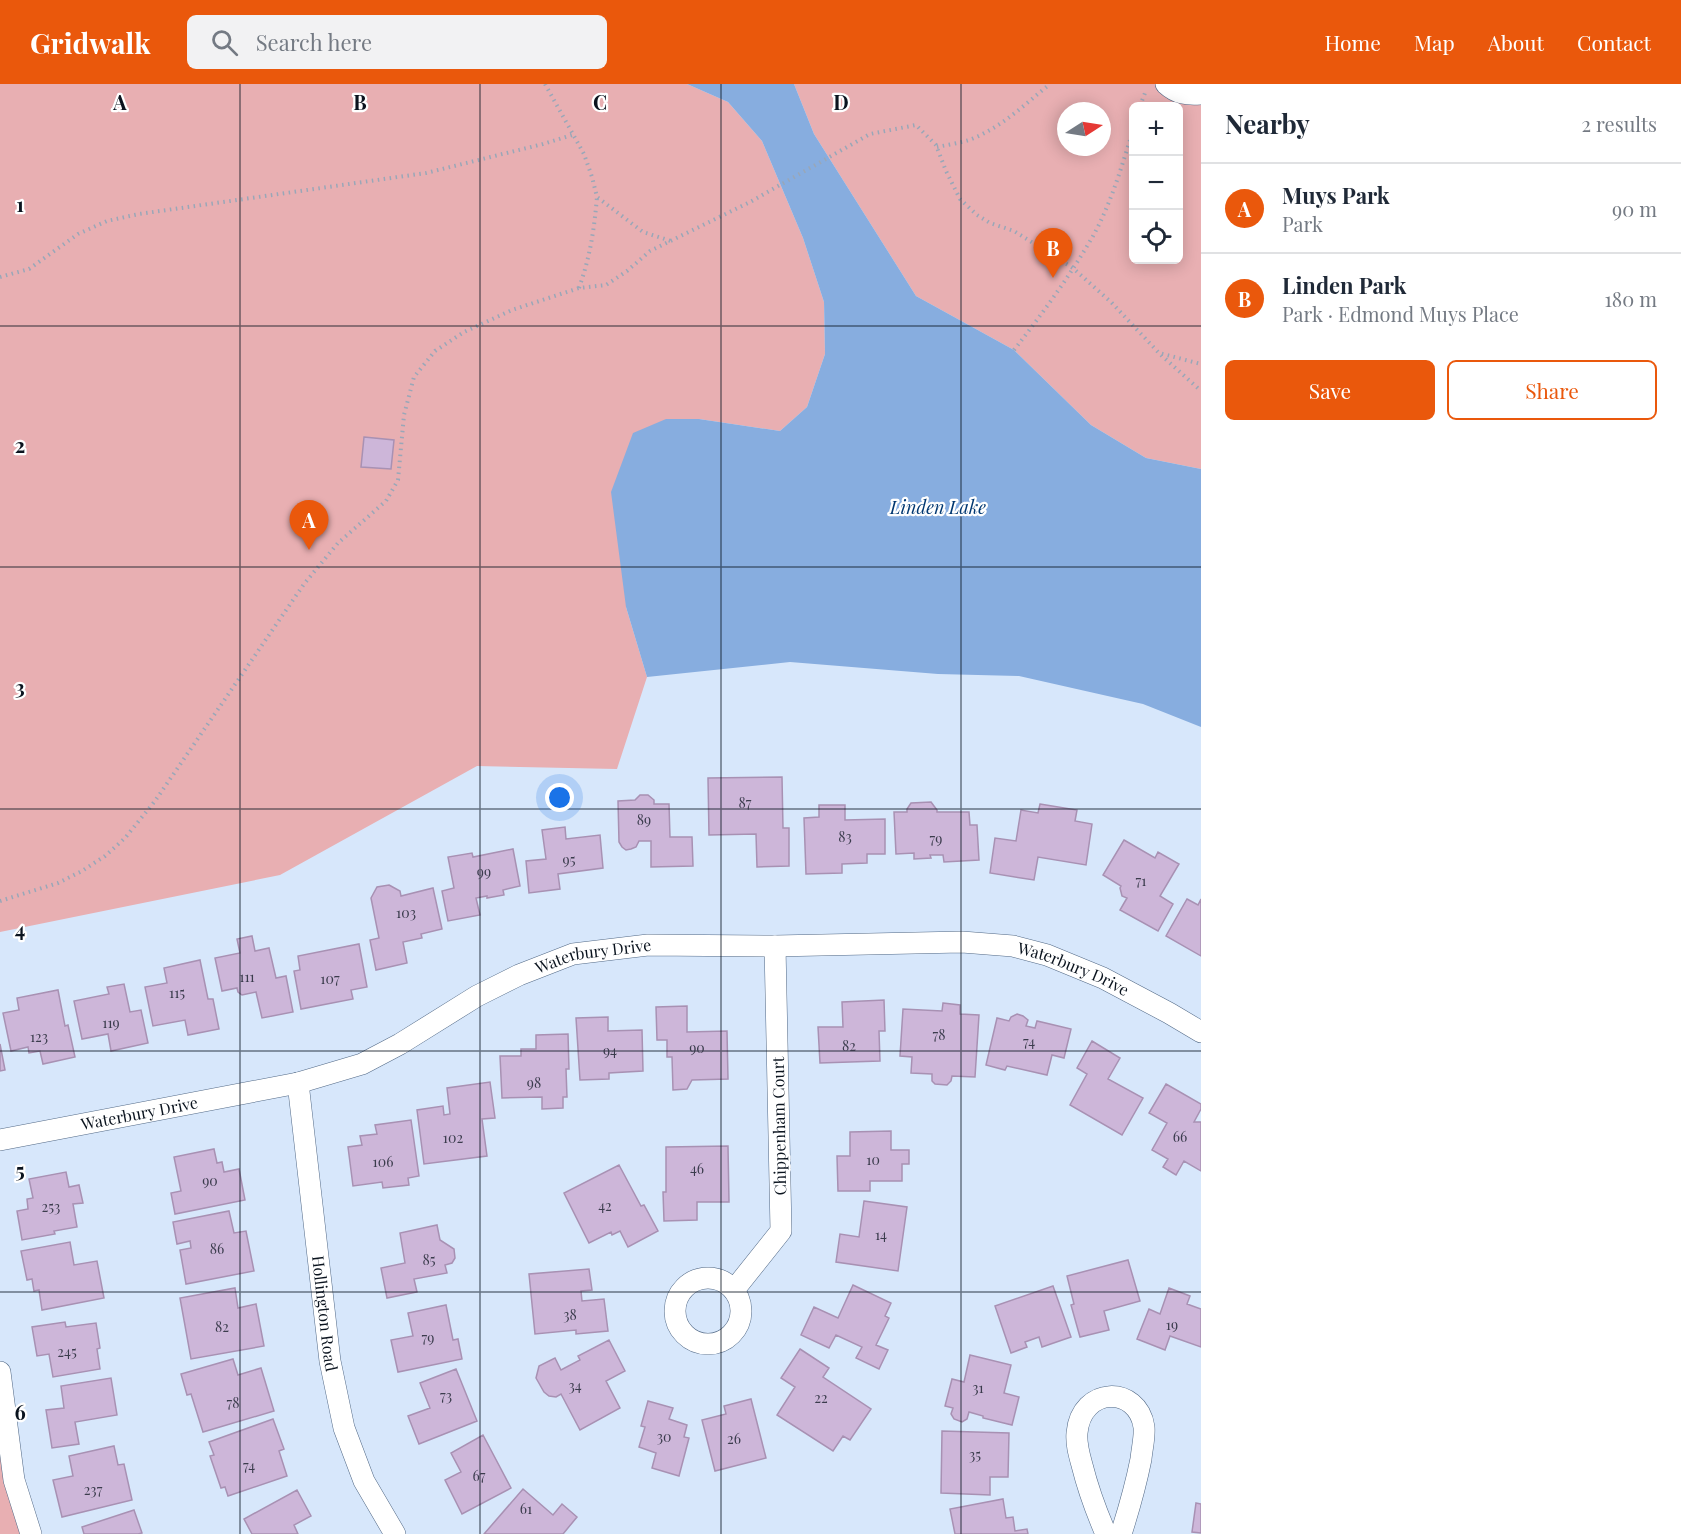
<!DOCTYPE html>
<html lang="en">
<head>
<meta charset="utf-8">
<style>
  :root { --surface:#fff; --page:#f2f2f3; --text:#1f2937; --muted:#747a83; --line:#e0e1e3; --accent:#ea580c }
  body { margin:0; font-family:"Playfair Display",serif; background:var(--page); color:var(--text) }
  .controls { position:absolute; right:18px; top:18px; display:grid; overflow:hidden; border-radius:9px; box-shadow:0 3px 15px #0003 }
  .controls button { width:54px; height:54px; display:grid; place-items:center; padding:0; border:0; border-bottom:2px solid var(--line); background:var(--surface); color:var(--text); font:30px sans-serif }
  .compass { position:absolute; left:1057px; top:18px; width:54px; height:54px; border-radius:50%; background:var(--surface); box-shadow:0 3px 15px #0003; rotate:78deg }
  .you { position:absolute; left:560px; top:714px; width:21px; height:21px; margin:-15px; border:4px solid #fff; border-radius:50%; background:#1a73e8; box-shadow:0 0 0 9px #1a73e833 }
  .badge { display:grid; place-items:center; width:39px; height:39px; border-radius:50%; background:var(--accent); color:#fff; font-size:20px; font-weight:700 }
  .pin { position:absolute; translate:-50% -50px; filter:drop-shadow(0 2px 3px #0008) }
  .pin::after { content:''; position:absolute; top:32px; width:21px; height:18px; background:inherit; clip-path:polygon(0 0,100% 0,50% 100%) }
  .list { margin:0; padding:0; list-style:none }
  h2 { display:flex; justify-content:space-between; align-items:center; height:78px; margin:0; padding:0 24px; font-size:26px }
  h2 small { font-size:20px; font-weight:400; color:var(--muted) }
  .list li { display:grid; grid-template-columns:39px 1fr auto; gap:18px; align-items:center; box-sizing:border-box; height:90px; padding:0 24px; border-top:2px solid var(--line) }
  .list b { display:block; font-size:22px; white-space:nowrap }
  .list p { margin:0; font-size:20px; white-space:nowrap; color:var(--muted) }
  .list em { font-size:20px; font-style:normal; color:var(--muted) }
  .actions { display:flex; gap:12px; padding:18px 24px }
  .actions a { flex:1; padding:14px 0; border:2px solid var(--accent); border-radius:9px; text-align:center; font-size:21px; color:var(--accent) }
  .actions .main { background:var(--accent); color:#fff }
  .icon { flex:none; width:33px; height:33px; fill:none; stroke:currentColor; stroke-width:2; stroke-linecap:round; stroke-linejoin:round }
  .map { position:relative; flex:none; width:1201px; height:1450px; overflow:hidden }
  header { display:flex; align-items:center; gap:36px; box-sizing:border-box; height:84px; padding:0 30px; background:var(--accent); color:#fff }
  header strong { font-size:28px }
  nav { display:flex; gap:33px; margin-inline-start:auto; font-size:21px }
  .search { width:420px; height:54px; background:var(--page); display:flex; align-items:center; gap:15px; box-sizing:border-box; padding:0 21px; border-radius:9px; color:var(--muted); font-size:22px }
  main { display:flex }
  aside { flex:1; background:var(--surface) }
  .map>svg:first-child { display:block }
</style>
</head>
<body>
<header>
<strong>Gridwalk</strong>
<div class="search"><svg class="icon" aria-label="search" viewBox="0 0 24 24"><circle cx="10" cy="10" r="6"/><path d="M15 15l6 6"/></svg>Search here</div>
<nav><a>Home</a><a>Map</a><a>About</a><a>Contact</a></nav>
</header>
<main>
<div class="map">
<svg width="1201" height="1450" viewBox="0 0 1201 1450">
  <rect width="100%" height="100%" fill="#d7e7fb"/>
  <path fill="#e8afb2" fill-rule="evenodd" d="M 0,0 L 687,0 L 728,18 L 762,57 L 803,154 L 824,218 L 825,270 L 807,323 L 780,347 L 699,335 L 666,335 L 626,523 L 647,593 L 617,685 L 477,682 L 280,791 L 0,848 Z
    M 794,0 L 1166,0 L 1201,10 L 1201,385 L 1146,374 L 1091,341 L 1014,266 L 916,212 L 814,50 ZM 1134,22 L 1178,22 L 1178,176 L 1134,176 ZM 1066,27 L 1102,27 L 1102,63 L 1066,63 Z
    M 0,1288 L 31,1450 L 0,1450 Z"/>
  <path fill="#87addf" d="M 687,0 L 794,0 L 814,50 L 916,212 L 1014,266 L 1091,341 L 1146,374 L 1201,385 L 1201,643 L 1143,620 L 1019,592 L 938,590 L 790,578 L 647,593 L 626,523 L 611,408 L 633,349 L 666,335 L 699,335 L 780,347 L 807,323 L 825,270 L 824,218 L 803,154 L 762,57 L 728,18 Z"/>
  <path fill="#cdb6d9" stroke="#a891b3" stroke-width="1.5" d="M 364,353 L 394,356 L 391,385 L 361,383 Z
    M 782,693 L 783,744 L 789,744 L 789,782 L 757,783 L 756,750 L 709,751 L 708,694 Z
    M 640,711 L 648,711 L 654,716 L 654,720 L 669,720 L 670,753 L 692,753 L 693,782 L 651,783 L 651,757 L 639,757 L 636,763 L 631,765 L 626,766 L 622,763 L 619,758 L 618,717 L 635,716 Z
    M 931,718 L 937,726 L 937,728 L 969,728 L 970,741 L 977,741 L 979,776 L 944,778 L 943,771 L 930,771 L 931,774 L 914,775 L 914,769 L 896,770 L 894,728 L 907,728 L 907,725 L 911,719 Z
    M 1040,720 L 1077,726 L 1075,737 L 1092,740 L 1086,781 L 1038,773 L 1034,796 L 990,789 L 995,754 L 1016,757 L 1021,726 L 1038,729 Z
    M 819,721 L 845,721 L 845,736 L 885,735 L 885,770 L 867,770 L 867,779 L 842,780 L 842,789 L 806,790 L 804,734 L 819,733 Z
    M 565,743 L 566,755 L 600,751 L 603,784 L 558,790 L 560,805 L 529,809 L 526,777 L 546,775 L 542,746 Z
    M 1124,756 L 1155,774 L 1158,768 L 1179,780 L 1160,812 L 1173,820 L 1158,847 L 1120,826 L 1127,814 L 1122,812 L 1120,804 L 1121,802 L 1103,791 Z
    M 513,765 L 520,802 L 503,806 L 504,811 L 487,814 L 487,812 L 476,814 L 480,831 L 448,837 L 442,807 L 454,804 L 448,773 L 472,769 L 473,773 Z
    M 389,801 L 400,807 L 401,812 L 433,804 L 442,845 L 421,850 L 422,854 L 403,858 L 407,879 L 376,886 L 370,856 L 379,854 L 371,814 L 377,803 Z
    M 1187,815 L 1198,821 L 1201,815 L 1201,872 L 1166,852 Z
    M 252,852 L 255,867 L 269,864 L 276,894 L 286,892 L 293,928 L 262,934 L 256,908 L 242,911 L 238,908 L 237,904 L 222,907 L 215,874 L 240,869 L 237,855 Z
    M 359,860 L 367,903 L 351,906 L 353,915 L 301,925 L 294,887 L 300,886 L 298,872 Z
    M 200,876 L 208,915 L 213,915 L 219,945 L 188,951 L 185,936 L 153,942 L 145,903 L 167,899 L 164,884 Z
    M 124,900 L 130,928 L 141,926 L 148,959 L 111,967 L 108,950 L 82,955 L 74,917 L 109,910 L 107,903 Z
    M 58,906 L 65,942 L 68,941 L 75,973 L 43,980 L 40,967 L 29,969 L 28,963 L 11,967 L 3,929 L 19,926 L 17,914 Z
    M 884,916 L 885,947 L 879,947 L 880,977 L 820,979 L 818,943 L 843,943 L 842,918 Z
    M 943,919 L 960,921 L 960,930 L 979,931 L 975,993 L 952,992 L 951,997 L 947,1001 L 935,1000 L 932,997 L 932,990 L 911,989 L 912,973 L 900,972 L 903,925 L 942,927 Z
    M 687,922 L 687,948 L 727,947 L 728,995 L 692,996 L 687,1005 L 673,1006 L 672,973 L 667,973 L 667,956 L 657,956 L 656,923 Z
    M 1017,930 L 1023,932 L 1028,936 L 1026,942 L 1035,944 L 1037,937 L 1071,945 L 1064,974 L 1052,971 L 1047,991 L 1007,982 L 1005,986 L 986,981 L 997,934 L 1009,937 L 1011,933 Z
    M 608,933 L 608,947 L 642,946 L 643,987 L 609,989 L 609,995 L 580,996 L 576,934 Z
    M 568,950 L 569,985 L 566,985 L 567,1013 L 563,1013 L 563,1024 L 542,1025 L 542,1013 L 502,1014 L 500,972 L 521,972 L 521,965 L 536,965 L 536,951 Z
    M 1092,957 L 1120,974 L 1108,995 L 1143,1014 L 1122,1051 L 1070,1021 L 1087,990 L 1077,984 Z
    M 0,960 L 5,986 L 0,987 Z
    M 490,998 L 495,1034 L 482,1035 L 487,1072 L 424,1080 L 417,1026 L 443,1022 L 444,1031 L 450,1030 L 447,1004 Z
    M 1166,1000 L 1201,1020 L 1201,1025 L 1194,1038 L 1201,1038 L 1201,1087 L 1184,1077 L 1176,1091 L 1163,1083 L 1168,1075 L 1152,1066 L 1167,1039 L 1149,1029 Z
    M 411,1036 L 419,1092 L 408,1094 L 409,1101 L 383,1104 L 382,1098 L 353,1102 L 348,1063 L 362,1061 L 360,1052 L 377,1050 L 375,1041 Z
    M 891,1047 L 891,1066 L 909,1066 L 909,1080 L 902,1080 L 902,1097 L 870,1097 L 870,1107 L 838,1107 L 837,1072 L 850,1072 L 850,1048 Z
    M 728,1062 L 729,1118 L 697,1118 L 697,1136 L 664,1137 L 663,1108 L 666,1108 L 666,1063 Z
    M 214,1065 L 217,1079 L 222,1078 L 224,1088 L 239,1085 L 245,1116 L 175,1130 L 171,1109 L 181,1107 L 174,1073 Z
    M 619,1081 L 641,1122 L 644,1121 L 658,1147 L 628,1163 L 620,1147 L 612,1151 L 611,1148 L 589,1159 L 564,1109 Z
    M 66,1088 L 69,1103 L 79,1101 L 83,1119 L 73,1120 L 77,1143 L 54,1147 L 55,1150 L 22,1156 L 17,1127 L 28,1125 L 27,1115 L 33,1114 L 29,1095 Z
    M 864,1117 L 907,1123 L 898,1187 L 836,1178 L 840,1150 L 859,1153 Z
    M 229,1127 L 234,1149 L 246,1147 L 254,1187 L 186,1200 L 180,1166 L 191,1164 L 190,1157 L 177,1160 L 173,1138 Z
    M 437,1141 L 440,1156 L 454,1165 L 455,1174 L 452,1179 L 445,1181 L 447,1189 L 414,1195 L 417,1208 L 387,1214 L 381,1184 L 405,1179 L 400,1149 Z
    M 70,1158 L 74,1181 L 97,1177 L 104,1214 L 42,1226 L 39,1206 L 34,1207 L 32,1195 L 27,1196 L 21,1167 Z
    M 1128,1176 L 1140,1217 L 1104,1227 L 1109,1246 L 1080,1253 L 1071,1221 L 1074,1220 L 1067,1192 Z
    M 589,1185 L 592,1206 L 581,1207 L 582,1217 L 604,1215 L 608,1247 L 576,1250 L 576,1246 L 535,1250 L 529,1190 Z
    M 853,1201 L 891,1219 L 885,1232 L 889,1234 L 876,1261 L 888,1266 L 879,1285 L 856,1274 L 862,1263 L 836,1251 L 829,1264 L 801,1251 L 814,1223 L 838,1234 Z
    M 1053,1202 L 1071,1253 L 1042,1263 L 1039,1253 L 1025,1258 L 1027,1263 L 1011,1269 L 995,1222 Z
    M 235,1204 L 238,1224 L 256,1220 L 264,1262 L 191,1275 L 180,1214 Z
    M 1169,1204 L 1190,1212 L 1187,1220 L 1201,1225 L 1201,1263 L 1170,1252 L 1165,1266 L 1137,1255 L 1149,1225 L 1160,1230 Z
    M 446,1221 L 453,1256 L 458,1255 L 462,1275 L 398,1288 L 391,1256 L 413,1252 L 408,1229 Z
    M 65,1238 L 66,1243 L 96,1239 L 100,1264 L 97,1265 L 100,1285 L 53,1293 L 49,1270 L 37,1272 L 32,1243 Z
    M 609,1256 L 625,1287 L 606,1297 L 620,1324 L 580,1346 L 561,1310 L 556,1313 L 549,1312 L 544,1308 L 536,1294 L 539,1282 L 555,1274 L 561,1286 L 580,1276 L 578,1272 Z
    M 800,1265 L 829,1284 L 823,1293 L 871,1325 L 850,1356 L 843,1352 L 833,1367 L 777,1331 L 795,1303 L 781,1294 Z
    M 970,1271 L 1011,1281 L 1004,1309 L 1019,1313 L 1012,1341 L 983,1334 L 983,1332 L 969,1328 L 967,1335 L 962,1338 L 954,1335 L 951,1330 L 953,1324 L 945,1322 L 952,1295 L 964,1298 Z
    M 233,1275 L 238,1291 L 261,1284 L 274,1327 L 203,1348 L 191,1310 L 187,1311 L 181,1290 Z
    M 456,1285 L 477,1337 L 419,1360 L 408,1332 L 430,1324 L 420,1299 Z
    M 111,1294 L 117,1331 L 75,1338 L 79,1360 L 52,1364 L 46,1326 L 64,1324 L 61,1302 Z
    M 751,1315 L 766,1374 L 715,1387 L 702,1336 L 726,1330 L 724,1322 Z
    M 648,1317 L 673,1324 L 669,1335 L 687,1341 L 684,1353 L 689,1354 L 679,1392 L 652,1384 L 656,1369 L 639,1363 L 645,1343 L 641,1342 Z
    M 273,1335 L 284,1365 L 279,1367 L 287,1392 L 228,1412 L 225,1403 L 221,1404 L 210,1372 L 214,1371 L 209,1358 Z
    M 942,1347 L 1009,1349 L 1008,1393 L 990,1393 L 990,1411 L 941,1409 Z
    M 483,1351 L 511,1404 L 462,1430 L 445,1396 L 461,1388 L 451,1369 Z
    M 114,1362 L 118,1381 L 124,1380 L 132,1416 L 62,1433 L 53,1396 L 73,1392 L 69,1372 Z
    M 523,1405 L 553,1431 L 562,1420 L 577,1433 L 563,1450 L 484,1450 Z
    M 297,1406 L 311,1432 L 294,1441 L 298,1450 L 252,1450 L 244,1435 Z
    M 1003,1415 L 1006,1434 L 1013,1433 L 1015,1447 L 1027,1445 L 1028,1450 L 955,1450 L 950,1425 Z
    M 1196,1419 L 1201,1420 L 1201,1449 L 1192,1448 Z
    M 134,1426 L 142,1449 L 138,1450 L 84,1450 L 82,1443 Z"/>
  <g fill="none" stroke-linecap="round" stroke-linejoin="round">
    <g stroke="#526986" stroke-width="22">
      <g id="minor">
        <path d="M 1166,0 C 1177,10 1187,11 1201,10"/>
        <path id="s1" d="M 298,999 L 330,1277 L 344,1344 L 364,1397 L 395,1450"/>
        <path id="s2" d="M 0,1056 L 298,999 L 362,980 L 400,960 L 477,912 L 519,891 L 573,870 L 648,861 L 775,862 L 962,858 L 1013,862 L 1047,871 L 1103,894 L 1169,929 L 1201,948"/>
        <circle cx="708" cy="1227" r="33"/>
        <path d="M 734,1206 L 781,1147 L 775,862"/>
        <path d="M 0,1288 L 14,1396 L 31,1450"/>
        <path d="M 1106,1450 C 1096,1427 1088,1405 1082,1381 C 1079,1370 1076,1360 1077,1349 C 1081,1302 1138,1301 1144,1343 C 1145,1353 1142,1364 1141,1375 C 1136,1400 1129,1425 1121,1450"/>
      </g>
    </g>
    <path stroke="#99a7b8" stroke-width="4" stroke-dasharray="1.5 4.5" stroke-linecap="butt" d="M 545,0 L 584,70 L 592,93 L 597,113 L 643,148 L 671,157
      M 1140,22 L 1145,9
      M 937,63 C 947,61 959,59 969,56 C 1001,44 1024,21 1050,0
      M 0,193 L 29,185 L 78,150 L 107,137 L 139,130 L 426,89 L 543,60 L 572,51
      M 579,204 C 590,173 594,147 597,113
      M 1014,266 C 1042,230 1070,192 1093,152 C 1112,118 1122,80 1134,44
      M 1161,271 L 1201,307
      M 0,817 L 58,799 L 82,787 L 105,772 L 125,754 L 155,717 L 304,500 L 338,459 L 386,417 L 398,396 L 404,331 L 414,293 L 435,267 L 464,248 L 512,226 L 579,204 L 606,201 L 627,187 L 650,167 L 750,118 L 870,50 L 916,41 L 936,61 L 946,87 L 960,115 L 977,131 L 990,139 L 1014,147 L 1073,184 L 1111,218 L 1159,269 L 1201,280"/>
    <use href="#minor" stroke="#fff" stroke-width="21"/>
  </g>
  <path fill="none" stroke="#0a131e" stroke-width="1.5" stroke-opacity="0.55" d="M 240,0 L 240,1450M 480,0 L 480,1450M 721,0 L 721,1450M 961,0 L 961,1450M 0,242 L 1201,242M 0,483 L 1201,483M 0,725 L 1201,725M 0,967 L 1201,967M 0,1208 L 1201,1208"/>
  <g text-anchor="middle" stroke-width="4.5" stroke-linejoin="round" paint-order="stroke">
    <g font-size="14" fill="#3b3c4d">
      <text x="745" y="724">87</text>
      <text x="644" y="741">89</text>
      <text x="845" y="758">83</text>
      <text x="936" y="760">79</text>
      <text x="569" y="781">95</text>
      <text x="484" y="793">99</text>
      <text x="1141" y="802">71</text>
      <text x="406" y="834">103</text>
      <text x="247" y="898">111</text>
      <text x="330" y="900">107</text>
      <text x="177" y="914">115</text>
      <text x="111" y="944">119</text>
      <text x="939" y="956">78</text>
      <text x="39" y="958">123</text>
      <text x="1029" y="963">74</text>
      <text x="849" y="967">82</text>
      <text x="697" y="969">90</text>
      <text x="610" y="972">94</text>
      <text x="534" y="1004">98</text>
      <text x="1180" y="1058">66</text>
      <text x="453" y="1059">102</text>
      <text x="873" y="1081">10</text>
      <text x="383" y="1083">106</text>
      <text x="697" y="1090">46</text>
      <text x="210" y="1102">90</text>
      <text x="605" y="1127">42</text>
      <text x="51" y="1128">253</text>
      <text x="881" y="1156">14</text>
      <text x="217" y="1170">86</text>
      <text x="429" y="1181">85</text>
      <text x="570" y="1236">38</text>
      <text x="1172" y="1246">19</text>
      <text x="222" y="1248">82</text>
      <text x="428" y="1259">79</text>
      <text x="67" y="1273">245</text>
      <text x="575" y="1307">34</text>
      <text x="978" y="1309">31</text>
      <text x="446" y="1317">73</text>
      <text x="821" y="1319">22</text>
      <text x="233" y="1324">78</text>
      <text x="664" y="1358">30</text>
      <text x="734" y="1360">26</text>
      <text x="975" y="1376">35</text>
      <text x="249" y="1387">74</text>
      <text x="479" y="1397">67</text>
      <text x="93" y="1411">237</text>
      <text x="526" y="1430">61</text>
    </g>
    <g font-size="16" fill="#0a131e" stroke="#fff">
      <text dy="6" stroke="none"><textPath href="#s2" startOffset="628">Waterbury Drive</textPath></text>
      <text dy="6" stroke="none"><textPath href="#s2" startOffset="1114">Waterbury Drive</textPath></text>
      <text dy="6" stroke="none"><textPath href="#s2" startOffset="142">Waterbury Drive</textPath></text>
      <text transform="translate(779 1042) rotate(-91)" y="6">Chippenham Court</text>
      <text dy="6" stroke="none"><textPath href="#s1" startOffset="232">Hollington Road</textPath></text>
    </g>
    <g font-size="18" font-style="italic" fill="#003771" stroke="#fff">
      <text x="938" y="430">Linden Lake</text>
    </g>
  </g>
  <g font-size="20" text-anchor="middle" font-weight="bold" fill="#0a131e" stroke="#fff" stroke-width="4.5" stroke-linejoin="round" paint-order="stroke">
    <text x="120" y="26">A</text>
    <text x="360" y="26">B</text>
    <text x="600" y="26">C</text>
    <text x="841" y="26">D</text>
    <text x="20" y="128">1</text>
    <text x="20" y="369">2</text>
    <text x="20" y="611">3</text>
    <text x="20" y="853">4</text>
    <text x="20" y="1094">5</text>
    <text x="20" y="1336">6</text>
  </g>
</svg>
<div class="controls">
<button>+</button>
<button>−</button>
<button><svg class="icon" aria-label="locate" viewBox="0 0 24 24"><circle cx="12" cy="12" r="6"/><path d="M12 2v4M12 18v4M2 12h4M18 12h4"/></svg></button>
</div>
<svg class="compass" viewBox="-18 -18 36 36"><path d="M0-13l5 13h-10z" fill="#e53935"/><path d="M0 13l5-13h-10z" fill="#747a83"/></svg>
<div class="you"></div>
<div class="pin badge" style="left:309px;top:466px">A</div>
<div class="pin badge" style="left:1053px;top:194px">B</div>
</div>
<aside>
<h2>Nearby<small>2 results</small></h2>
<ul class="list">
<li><span class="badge">A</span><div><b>Muys Park</b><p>Park</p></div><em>90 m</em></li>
<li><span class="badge">B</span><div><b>Linden Park</b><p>Park · Edmond Muys Place</p></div><em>180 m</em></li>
</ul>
<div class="actions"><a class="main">Save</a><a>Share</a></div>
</aside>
</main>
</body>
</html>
